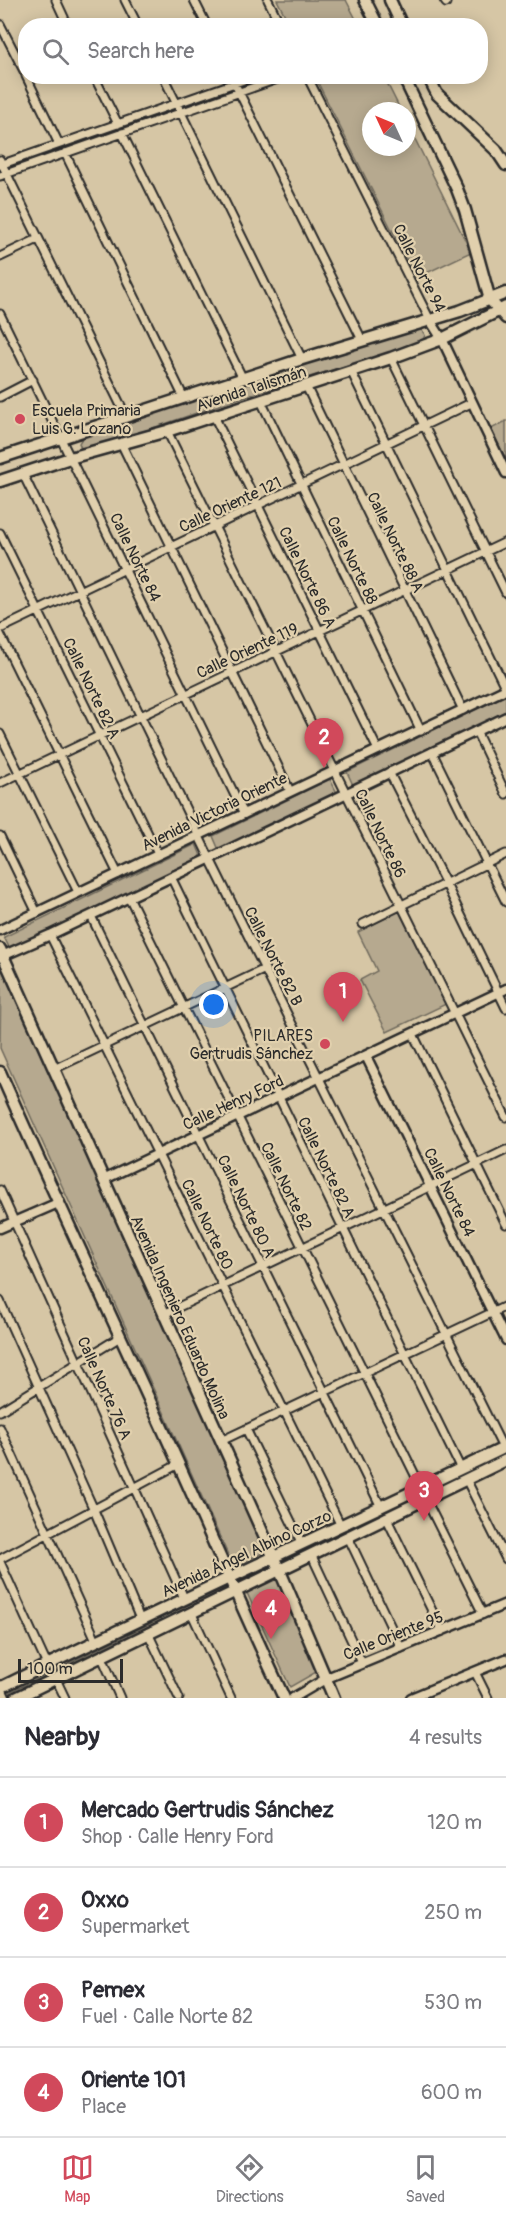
<!DOCTYPE html>
<html lang="en">
<head>
<meta charset="utf-8">
<style>
  :root { --surface:#fff; --page:#f2f2f3; --text:#2b2b33; --muted:#7c7c81; --line:#e1e1e2; --accent:#d1495b }
  body { margin:0; font-family:Pangolin,sans-serif; background:var(--page); color:var(--text) }
  .compass { position:absolute; left:362px; top:102px; width:54px; height:54px; border-radius:50%; background:var(--surface); box-shadow:0 3px 15px #0003; rotate:314deg }
  .scale { position:absolute; left:18px; bottom:15px; width:105px; box-sizing:border-box; padding-left:6px; border:3px solid #2b2b2b; border-top:0; font-size:16px; line-height:21px; white-space:nowrap; color:#2b2b2b; -webkit-text-stroke:4px #e1d0ad; paint-order:stroke }
  .you { position:absolute; left:214px; top:1005px; width:21px; height:21px; margin:-15px; border:4px solid #fff; border-radius:50%; background:#1a73e8; box-shadow:0 0 0 9px #1a73e833 }
  .badge { display:grid; place-items:center; width:39px; height:39px; border-radius:50%; background:var(--accent); color:#fff; font-size:20px; font-weight:700 }
  .pin { position:absolute; translate:-50% -50px; filter:drop-shadow(0 2px 3px #0008) }
  .pin::after { content:''; position:absolute; top:32px; width:21px; height:18px; background:inherit; clip-path:polygon(0 0,100% 0,50% 100%) }
  .list { margin:0; padding:0; list-style:none }
  h2 { display:flex; justify-content:space-between; align-items:center; height:78px; margin:0; padding:0 24px; font-size:26px }
  h2 small { font-size:20px; font-weight:400; color:var(--muted) }
  .list li { display:grid; grid-template-columns:39px 1fr auto; gap:18px; align-items:center; box-sizing:border-box; height:90px; padding:0 24px; border-top:2px solid var(--line) }
  .list b { display:block; font-size:22px; white-space:nowrap }
  .list p { margin:0; font-size:20px; white-space:nowrap; color:var(--muted) }
  .list em { font-size:20px; font-style:normal; color:var(--muted) }
  .icon { flex:none; width:33px; height:33px; fill:none; stroke:currentColor; stroke-width:2; stroke-linecap:round; stroke-linejoin:round }
  .map { position:relative; flex:none; width:506px; height:1698px; overflow:hidden }
  .search { position:absolute; background:var(--surface); box-shadow:0 3px 15px #0003; left:18px; right:18px; top:18px; height:66px; display:flex; align-items:center; gap:15px; box-sizing:border-box; padding:0 21px; border-radius:24px; color:var(--muted); font-size:22px }
  .sheet { height:438px; background:var(--surface) }
  nav { display:flex; justify-content:space-around; align-items:center; box-sizing:border-box; height:84px; border-top:2px solid var(--line); background:var(--surface); font-size:16px; color:var(--muted) }
  nav a { display:grid; justify-items:center; gap:3px }
  nav .on { color:var(--accent) }
  .map>svg:first-child { display:block }
</style>
</head>
<body>
<div class="map">
<svg width="506" height="1698" viewBox="0 0 506 1698">
  <rect width="100%" height="100%" fill="#d6c6a5"/>
  <filter id="ink" filterUnits="userSpaceOnUse"><feTurbulence type="fractalNoise" baseFrequency=".0167" numOctaves="2"/><feDisplacementMap in="SourceGraphic" scale="12" xChannelSelector="R" yChannelSelector="G"/><feConvolveMatrix kernelMatrix="1 2 1 2 8 2 1 2 1" color-interpolation-filters="sRGB"/></filter>
  <g filter="url(#ink)">
    <path fill="#b6a98f" stroke="#706a5d" stroke-width="1.5" d="M 277,0 L 346,0 L 359,25 L 290,25 Z
      M 315,77 L 384,77 L 401,111 L 371,111 L 371,147 L 407,147 L 407,123 L 471,252 L 416,278 Z
      M 420,328 L 425,335 L 423,340 L 408,347 L 237,399 L 98,447 L 85,450 L 81,448 L 79,443 L 84,435 Z
      M 506,421 L 506,459 L 491,429 Z
      M 506,695 L 506,712 L 353,785 L 347,772 Z
      M 330,779 L 337,793 L 219,850 L 213,836 Z
      M 196,844 L 202,858 L 11,951 L 4,937 Z
      M 399,911 L 446,1004 L 387,1032 L 360,980 L 377,971 L 358,932 Z
      M 1,967 L 265,1552 L 233,1566 L 0,1048 Z
      M 277,1578 L 318,1671 L 290,1687 L 247,1593 Z
      M 221,1589 L 225,1593 L 13,1696 L 10,1692 Z"/>
    <g fill="none" stroke-linecap="round" stroke-linejoin="round">
      <g stroke="#2b2b2b" stroke-width="11">
        <path id="minor" d="M 56,0 L 68,26
          M 125,0 L 138,26
          M 194,0 L 207,26
          M 268,0 L 281,26
          M 444,0 L 446,3
          M 0,24 L 26,75
          M 26,76 L 59,144
          M 94,76 L 118,124
          M 163,76 L 302,359
          M 231,76 L 362,340
          M 307,76 L 430,320
          M 122,133 L 243,379
          M 65,153 L 184,398
          M 0,160 L 126,416
          M 0,165 L 255,76
          M 0,176 L 286,76
          M 0,257 L 38,239
          M 0,314 L 244,814
          M 391,358 L 506,593
          M 351,371 L 506,689
          M 306,386 L 463,710
          M 0,397 L 33,380
          M 261,401 L 421,731
          M 214,416 L 378,750
          M 167,431 L 506,1117
          M 121,443 L 290,791
          M 23,474 L 210,859 L 503,1448
          M 0,533 L 158,854
          M 0,629 L 471,403
          M 0,634 L 118,874
          M 476,731 L 506,794
          M 0,734 L 78,892
          M 432,752 L 506,902
          M 389,772 L 445,882 L 506,1008
          M 0,783 L 506,542
          M 0,836 L 37,913
          M 171,877 L 461,1469
          M 129,897 L 421,1487
          M 91,916 L 381,1507
          M 363,924 L 506,854
          M 50,935 L 341,1526
          M 413,1034 L 506,1224
          M 54,1069 L 265,969
          M 0,1190 L 184,1598
          M 0,1301 L 94,1510 L 140,1619
          M 164,1314 L 506,1150
          M 0,1411 L 120,1337
          M 0,1428 L 96,1640
          M 246,1429 L 302,1544
          M 221,1441 L 506,1306
          M 466,1479 L 506,1559
          M 425,1498 L 483,1614
          M 386,1517 L 442,1631
          M 348,1537 L 401,1648
          M 311,1554 L 362,1663
          M 0,1559 L 179,1464
          M 0,1562 L 47,1665
          M 192,1614 L 231,1698
          M 149,1635 L 179,1698
          M 102,1657 L 120,1698
          M 475,1672 L 488,1698
          M 56,1679 L 65,1698
          M 0,1685 L 6,1698"/>
      </g>
      <g stroke="#2b2b2b" stroke-width="13">
        <path id="tertiary" d="M 430,320 L 442,339 L 506,473
          M 0,930 L 506,689
          M 0,957 L 50,935 L 506,717
          M 366,1056 L 506,1340
          M 103,1180 L 506,989
          M 0,1228 L 58,1203
          M 293,1698 L 327,1678 L 506,1604
          M 411,1698 L 506,1659"/>
      </g>
      <g stroke="#2b2b2b" stroke-width="15">
        <path id="primary" d="M 365,0 L 378,26
          M 390,0 L 402,26
          M 403,76 L 457,189 L 465,210 L 490,300 L 506,318
          M 428,76 L 437,94 L 496,150 L 506,165
          M 0,458 L 302,359 L 460,311 L 506,293
          M 0,481 L 70,458 L 167,431 L 391,358 L 442,339 L 506,307
          M 0,949 L 283,1578 L 334,1698
          M 0,1072 C 58,1204 120,1334 179,1465 C 214,1543 248,1621 284,1698
          M 0,1688 C 168,1605 338,1528 506,1447
          M 16,1698 L 506,1460"/>
      </g>
      <use href="#minor" stroke="#e1d0ad" stroke-width="7"/>
      <use href="#tertiary" stroke="#e1d0ad" stroke-width="8"/>
      <use href="#primary" stroke="#e1d0ad" stroke-width="10"/>
    </g>
  </g>
  <g fill="#d1495b" stroke="#e1d0ad" stroke-width="2">
    <circle cx="20" cy="419" r="6"/>
    <circle cx="325" cy="1044" r="6"/>
  </g>
  <g text-anchor="middle" stroke-width="4.5" stroke-linejoin="round" paint-order="stroke">
    <g font-size="16" fill="#2b2b2b" stroke="#e1d0ad">
      <text transform="translate(420 268) rotate(63)" y="6">Calle Norte 94</text>
      <text transform="translate(251 388) rotate(-18)" y="6">Avenida Talismán</text>
      <text transform="translate(230 504) rotate(-25)" y="6">Calle Oriente 121</text>
      <text transform="translate(396 542) rotate(64)" y="6">Calle Norte 88 A</text>
      <text transform="translate(136 557) rotate(64)" y="6">Calle Norte 84</text>
      <text transform="translate(353 560) rotate(64)" y="6">Calle Norte 88</text>
      <text transform="translate(308 577) rotate(64)" y="6">Calle Norte 86 A</text>
      <text transform="translate(247 650) rotate(-25)" y="6">Calle Oriente 119</text>
      <text transform="translate(92 688) rotate(64)" y="6">Calle Norte 82 A</text>
      <text transform="translate(214 811) rotate(-26)" y="6">Avenida Victoria Oriente</text>
      <text transform="translate(381 833) rotate(64)" y="6">Calle Norte 86</text>
      <text transform="translate(274 956) rotate(63)" y="6">Calle Norte 82 B</text>
      <text transform="translate(233 1102) rotate(-25)" y="6">Calle Henry Ford</text>
      <text transform="translate(327 1167) rotate(64)" y="6">Calle Norte 82 A</text>
      <text transform="translate(287 1186) rotate(64)" y="6">Calle Norte 82</text>
      <text transform="translate(450 1192) rotate(64)" y="6">Calle Norte 84</text>
      <text transform="translate(247 1206) rotate(64)" y="6">Calle Norte 80 A</text>
      <text transform="translate(208 1224) rotate(64)" y="6">Calle Norte 80</text>
      <text transform="translate(181 1317) rotate(66)" y="6">Avenida Ingeniero Eduardo Molina</text>
      <text transform="translate(105 1388) rotate(66)" y="6">Calle Norte 76 A</text>
      <text transform="translate(246 1553) rotate(-25)" y="6">Avenida Ángel Albino Corzo</text>
      <text transform="translate(393 1635) rotate(-22)" y="6">Calle Oriente 95</text>
    </g>
    <g font-size="16" fill="#2b2b2b" stroke="#e1d0ad" text-anchor="start">
      <text x="32" y="416">Escuela Primaria<tspan x="32" dy="18">Luis G. Lozano</tspan></text>
      <text x="313" y="1041" text-anchor="end">PILARES<tspan x="313" dy="18">Gertrudis Sánchez</tspan></text>
    </g>
  </g>
</svg>
<svg class="compass" viewBox="-18 -18 36 36"><path d="M0-13l5 13h-10z" fill="#e53935"/><path d="M0 13l5-13h-10z" fill="#7c7c81"/></svg>
<div class="scale">100 m</div>
<div class="you"></div>
<div class="pin badge" style="left:343px;top:1022px">1</div>
<div class="pin badge" style="left:324px;top:768px">2</div>
<div class="pin badge" style="left:424px;top:1521px">3</div>
<div class="pin badge" style="left:271px;top:1639px">4</div>
<div class="search"><svg class="icon" aria-label="search" viewBox="0 0 24 24"><circle cx="10" cy="10" r="6"/><path d="M15 15l6 6"/></svg>Search here</div>
</div>
<section class="sheet">
<h2>Nearby<small>4 results</small></h2>
<ul class="list">
<li><span class="badge">1</span><div><b>Mercado Gertrudis Sánchez</b><p>Shop · Calle Henry Ford</p></div><em>120 m</em></li>
<li><span class="badge">2</span><div><b>Oxxo</b><p>Supermarket</p></div><em>250 m</em></li>
<li><span class="badge">3</span><div><b>Pemex</b><p>Fuel · Calle Norte 82</p></div><em>530 m</em></li>
<li><span class="badge">4</span><div><b>Oriente 101</b><p>Place</p></div><em>600 m</em></li>
</ul>
</section>
<nav>
<a class="on"><svg class="icon" aria-label="map" viewBox="0 0 24 24"><path d="M3 6l6-2 6 2 6-2v14l-6 2-6-2-6 2zM9 4v14M15 6v14"/></svg>Map</a>
<a><svg class="icon" aria-label="directions" viewBox="0 0 24 24"><path d="M12 3l9 9-9 9-9-9zM9 14v-3h6M13 9l2 2-2 2"/></svg>Directions</a>
<a><svg class="icon" aria-label="saved" viewBox="0 0 24 24"><path d="M7 4h10v16l-5-4-5 4z"/></svg>Saved</a>
</nav>
</body>
</html>
